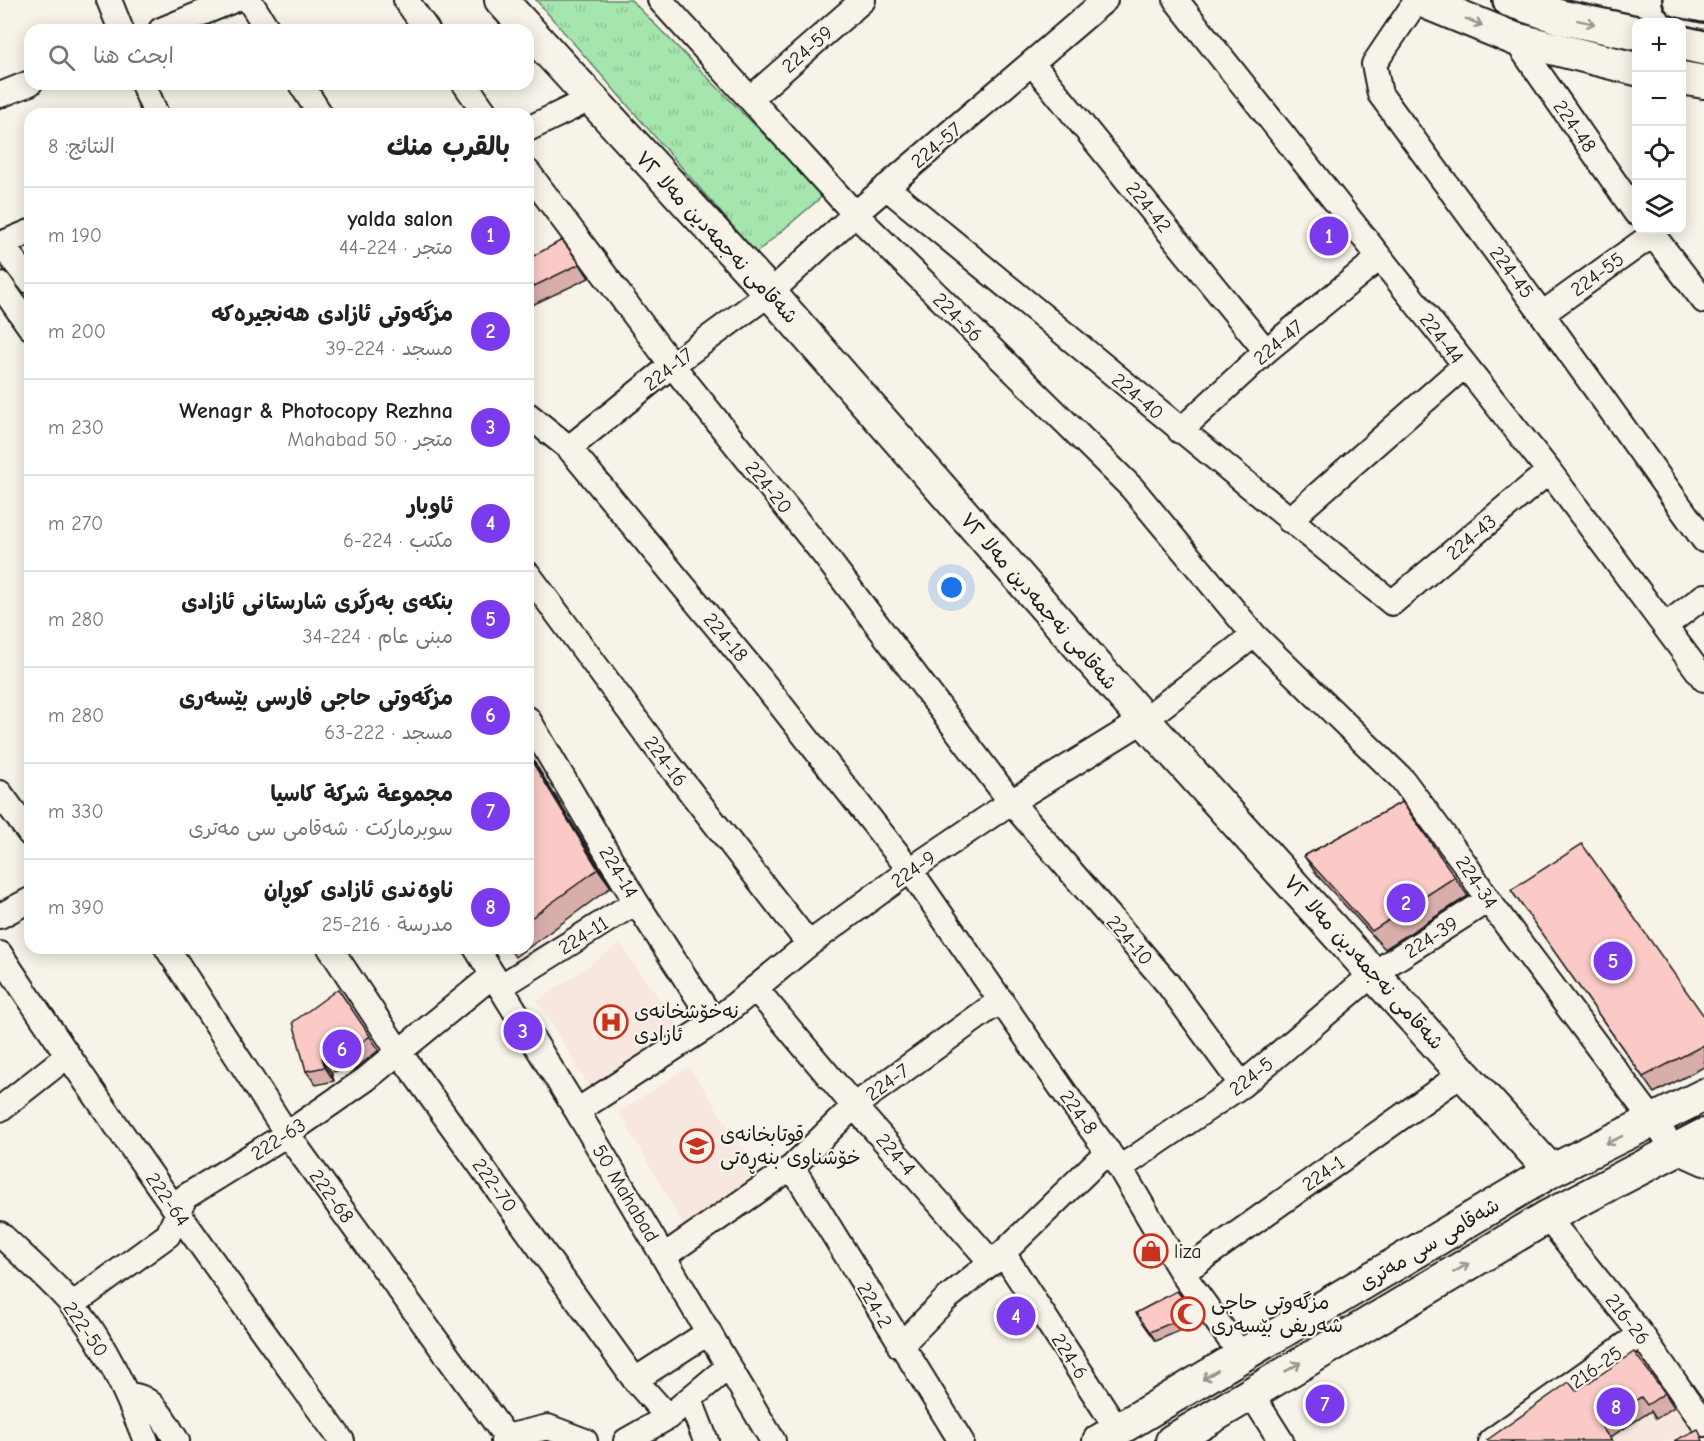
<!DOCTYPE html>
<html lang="ar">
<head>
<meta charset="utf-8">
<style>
  :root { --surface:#fff; --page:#f2f2f2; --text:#222; --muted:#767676; --line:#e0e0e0; --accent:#7c3aed }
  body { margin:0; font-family:"Comic Neue","Playpen Sans Arabic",sans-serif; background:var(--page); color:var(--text); direction:rtl }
  .controls { position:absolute; right:18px; top:18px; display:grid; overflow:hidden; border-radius:12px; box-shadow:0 3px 15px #0003 }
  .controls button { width:54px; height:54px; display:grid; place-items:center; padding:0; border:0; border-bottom:2px solid var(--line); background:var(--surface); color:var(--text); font:30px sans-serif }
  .you { position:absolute; left:952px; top:588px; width:21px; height:21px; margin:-15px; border:4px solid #fff; border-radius:50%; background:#1a73e8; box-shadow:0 0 0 9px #1a73e833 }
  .badge { display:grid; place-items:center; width:39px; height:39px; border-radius:50%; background:var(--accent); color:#fff; font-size:20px; font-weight:700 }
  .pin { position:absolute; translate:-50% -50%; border:3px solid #fff; box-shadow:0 2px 6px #0006 }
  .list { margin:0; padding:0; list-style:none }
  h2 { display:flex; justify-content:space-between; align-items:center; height:78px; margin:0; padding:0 24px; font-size:26px }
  h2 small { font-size:20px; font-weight:400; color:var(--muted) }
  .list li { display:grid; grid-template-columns:39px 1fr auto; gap:18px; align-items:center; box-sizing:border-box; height:96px; padding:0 24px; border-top:2px solid var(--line) }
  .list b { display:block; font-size:22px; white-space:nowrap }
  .list p { margin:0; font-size:20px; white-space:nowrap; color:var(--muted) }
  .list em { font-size:20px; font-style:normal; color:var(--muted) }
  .icon { flex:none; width:33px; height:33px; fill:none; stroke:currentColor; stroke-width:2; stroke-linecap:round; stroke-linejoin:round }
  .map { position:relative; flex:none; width:1704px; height:1441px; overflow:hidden; direction:ltr }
  .search { position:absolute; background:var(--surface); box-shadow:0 3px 15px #0003; left:24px; top:24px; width:510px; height:66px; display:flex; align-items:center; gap:15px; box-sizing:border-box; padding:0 21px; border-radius:18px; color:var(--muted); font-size:22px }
  .panel { position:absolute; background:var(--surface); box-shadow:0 3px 15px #0003; left:24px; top:108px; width:510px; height:846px; border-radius:18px; direction:rtl }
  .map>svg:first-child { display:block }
</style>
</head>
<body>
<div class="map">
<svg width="1704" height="1441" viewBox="0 0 1704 1441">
  <defs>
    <pattern id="park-tufts" width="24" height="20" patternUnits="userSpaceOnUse" patternTransform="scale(1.5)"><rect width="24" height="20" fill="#a5e5ae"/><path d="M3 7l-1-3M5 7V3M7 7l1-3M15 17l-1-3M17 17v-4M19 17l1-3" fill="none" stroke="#8dc495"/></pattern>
  </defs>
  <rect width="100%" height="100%" fill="#f7f3e8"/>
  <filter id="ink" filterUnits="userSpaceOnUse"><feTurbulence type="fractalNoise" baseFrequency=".0167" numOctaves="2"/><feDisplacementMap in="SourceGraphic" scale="12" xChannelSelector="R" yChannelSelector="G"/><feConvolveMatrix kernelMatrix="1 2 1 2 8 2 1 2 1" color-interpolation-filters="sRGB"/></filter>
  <g filter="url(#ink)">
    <path fill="#f8e7de" d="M 620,944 L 680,1028 L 590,1088 L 538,1001 Z
      M 689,1066 L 760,1174 L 683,1225 L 619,1112 Z
      M 1638,1347 L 1704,1441 L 1502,1441 Z"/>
    <path fill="url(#park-tufts)" stroke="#608065" stroke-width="1.5" d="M 536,0 L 631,0 L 824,195 L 756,253 Z"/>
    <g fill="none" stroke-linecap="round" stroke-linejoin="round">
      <g stroke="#1c1c1c" stroke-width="28">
        <path id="minor" d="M 109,0 L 121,30
          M 249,0 L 268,30
          M 406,0 L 427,30
          M 660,0 L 855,214 L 1132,488 L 1254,635 L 1402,779 L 1465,864 L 1488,900 L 1675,1150 L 1704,1163
          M 1176,0 L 1549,471 L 1704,679
          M 1417,0 L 1374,64 L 1380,94 L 1542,314 L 1704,540
          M 161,30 L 234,0
          M 1515,39 L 1636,213
          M 1032,63 L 1266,351
          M 143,84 L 156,114
          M 301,84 L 320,114
          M 465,84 L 486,114
          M 0,95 L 30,83
          M 751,98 L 863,0
          M 528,129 L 590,99
          M 528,172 L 672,365 L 826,557 L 1011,802 L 1168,984 L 1242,1085
          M 886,187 L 1392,603 L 1549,471
          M 1649,230 L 1704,301
          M 0,243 L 30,281
          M 1,244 L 30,232
          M 0,284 L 30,327
          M 1542,314 L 1652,235
          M 528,415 L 569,448 L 761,680 L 910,870 L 1067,1096 L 1120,1168 L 1182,1273 L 1242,1356
          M 1180,431 L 1266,351 L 1379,258
          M 569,448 L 672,365 L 770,293 L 855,214 L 1105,0
          M 1289,520 L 1464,366
          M 528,574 L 668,763 L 809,944
          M 1665,626 L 1704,596
          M 528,719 L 636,902 L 714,1022
          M 0,793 L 30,834
          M 0,916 L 30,900
          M 167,948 L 287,1134 L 506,1437
          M 330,948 L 399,1052 L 635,1380 L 668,1417
          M 476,948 L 577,1111 L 773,1441
          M 0,954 C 109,1120 226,1280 342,1441
          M 500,987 L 636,902
          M 755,988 L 854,1106 L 992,1263
          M 0,1109 L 67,1056
          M 577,1111 L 714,1022 L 809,944 L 910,870 L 1011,802 L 1144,720 L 1254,635
          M 792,1167 L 961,1441
          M 1120,1168 L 1242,1085 L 1374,973 L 1488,900
          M 1547,1217 L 1641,1334 L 1704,1424
          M 0,1234 C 30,1263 65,1292 89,1326 C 113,1362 130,1401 146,1441
          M 1003,1253 L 1118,1430
          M 664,1256 L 792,1167 L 854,1106 L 1001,1000
          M 1182,1273 L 1463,1073
          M 72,1305 L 168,1235 L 185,1197 L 287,1134 L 366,1079 L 493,975
          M 900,1346 L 945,1300 L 1003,1253 L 1108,1151
          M 635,1380 L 709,1332
          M 1250,1392 L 1281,1441
          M 128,1395 C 155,1396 164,1421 177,1441
          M 690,1400 L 706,1441
          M 503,1441 L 506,1437 L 548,1427 L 585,1441
          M 626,1441 L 668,1417 L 729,1366
          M 1491,1441 L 1641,1334"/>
      </g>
      <g stroke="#1c1c1c" stroke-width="36">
        <path id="major" d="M 501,0 L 770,293 L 1144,720 L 1551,1171
          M 1420,0 L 1515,39 L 1636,69
          M 1682,78 L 1704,82
          M 1099,1441 L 1551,1171 L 1704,1095
          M 1172,1441 L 1547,1217 L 1704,1135"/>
      </g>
      <g stroke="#1c1c1c" stroke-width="38">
        <path id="highway" d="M 1510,0 L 1560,17 L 1636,33
          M 1680,0 L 1704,5
          M 1682,43 L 1704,48"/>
      </g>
      <use href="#minor" stroke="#f7f3e8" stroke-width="24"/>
      <use href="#major" stroke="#f7f3e8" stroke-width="32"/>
      <use href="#highway" stroke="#f7f3e8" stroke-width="33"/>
    </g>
    <path fill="#d8aeaa" stroke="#1c1c1c" stroke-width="1.5" d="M 528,259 L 580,264 L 589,278 L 528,307 Z
      M 528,752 L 611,887 L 528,948 Z
      M 1402,802 L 1468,896 L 1385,949 L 1317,875 L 1304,856 Z
      M 1511,890 L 1704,1016 L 1704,1067 L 1654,1093 Z
      M 509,948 L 527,948 L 515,957 Z
      M 338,989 L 379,1050 L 355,1069 L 331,1072 L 334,1081 L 316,1085 L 306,1071 Z
      M 1177,1291 L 1200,1322 L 1156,1341 L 1136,1313 Z
      M 1576,1391 L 1665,1393 L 1674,1407 L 1656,1419 L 1651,1411 L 1609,1438 Z"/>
    <path fill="#b08d8b" stroke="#1c1c1c" stroke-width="1.5" d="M 528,752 L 611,887 L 598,869 L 528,755 Z
      M 322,1058 L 331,1072 L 334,1081 L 325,1067 Z"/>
    <path fill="#fbcac6" stroke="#1c1c1c" stroke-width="1.5" d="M 562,240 L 580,264 L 528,289 L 528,259 Z
      M 528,755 L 598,869 L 528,920 Z
      M 1402,802 L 1455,877 L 1372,931 L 1304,856 Z
      M 1582,844 L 1704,1016 L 1704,1045 L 1643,1077 L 1511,890 Z
      M 338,989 L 370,1036 L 345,1055 L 322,1058 L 325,1067 L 306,1071 L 293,1022 Z
      M 1177,1291 L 1194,1313 L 1150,1332 L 1136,1313 Z
      M 1634,1352 L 1665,1393 L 1647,1405 L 1641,1397 L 1599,1424 L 1612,1441 L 1488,1441 L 1487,1440 L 1569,1382 L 1576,1391 Z
      M 1698,1429 L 1703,1441 L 1674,1441 Z"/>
    <defs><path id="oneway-shaft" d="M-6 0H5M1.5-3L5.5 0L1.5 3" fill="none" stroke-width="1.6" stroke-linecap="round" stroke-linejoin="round" transform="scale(1.5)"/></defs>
    <g stroke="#94928c">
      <use href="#oneway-shaft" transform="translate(1474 22) rotate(22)"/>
      <use href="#oneway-shaft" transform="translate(1586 22) rotate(12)"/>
      <use href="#oneway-shaft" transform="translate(1614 1140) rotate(154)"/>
      <use href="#oneway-shaft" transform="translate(1461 1268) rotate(-31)"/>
      <use href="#oneway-shaft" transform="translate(1293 1367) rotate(-31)"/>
      <use href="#oneway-shaft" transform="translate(1210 1375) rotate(149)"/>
    </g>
  </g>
  <defs>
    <g id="hospital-ring" transform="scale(1.725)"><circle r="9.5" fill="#f7f3e8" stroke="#c8321e" stroke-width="1.5"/><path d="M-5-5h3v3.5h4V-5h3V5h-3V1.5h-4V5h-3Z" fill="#c8321e"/></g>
    <g id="school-ring" transform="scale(1.725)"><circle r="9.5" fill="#f7f3e8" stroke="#c8321e" stroke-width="1.5"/><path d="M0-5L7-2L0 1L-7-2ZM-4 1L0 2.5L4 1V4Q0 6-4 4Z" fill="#c8321e"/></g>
    <g id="shop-ring" transform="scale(1.725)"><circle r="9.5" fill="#f7f3e8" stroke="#c8321e" stroke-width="1.5"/><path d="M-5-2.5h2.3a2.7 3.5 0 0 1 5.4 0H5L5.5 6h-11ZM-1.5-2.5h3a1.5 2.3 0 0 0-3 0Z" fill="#c8321e"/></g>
    <g id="mosque-ring" transform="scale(1.725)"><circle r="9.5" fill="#f7f3e8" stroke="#c8321e" stroke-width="1.5"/><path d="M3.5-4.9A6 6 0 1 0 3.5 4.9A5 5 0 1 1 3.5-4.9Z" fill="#c8321e"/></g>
  </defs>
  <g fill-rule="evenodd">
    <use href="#hospital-ring" x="611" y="1022"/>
    <use href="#school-ring" x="697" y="1146"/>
    <use href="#shop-ring" x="1151" y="1251"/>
    <use href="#mosque-ring" x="1188" y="1314"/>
  </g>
  <g text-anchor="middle" stroke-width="4.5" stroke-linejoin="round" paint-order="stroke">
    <g font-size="20" fill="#1c1c1c" stroke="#f7f3e8">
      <text transform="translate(807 49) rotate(-41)" y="7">224-59</text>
      <text transform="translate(1575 126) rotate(55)" y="7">224-48</text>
      <text transform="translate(936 145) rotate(-40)" y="7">224-57</text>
      <text transform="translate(1149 207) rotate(51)" y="7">224-42</text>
      <text transform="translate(717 237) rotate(47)" y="7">شەقامی نەجمەدین مەلا ٧٢</text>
      <text transform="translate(1512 272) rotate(53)" y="7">224-45</text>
      <text transform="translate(1597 274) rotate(-36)" y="7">224-55</text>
      <text transform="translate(958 317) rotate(45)" y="7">224-56</text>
      <text transform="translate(1442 338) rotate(52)" y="7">224-44</text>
      <text transform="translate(1278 342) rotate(-40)" y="7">224-47</text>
      <text transform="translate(668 369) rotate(-38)" y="7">224-17</text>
      <text transform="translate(1138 396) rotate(40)" y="7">224-40</text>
      <text transform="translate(769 487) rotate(51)" y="7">224-20</text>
      <text transform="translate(1471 537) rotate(-40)" y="7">224-43</text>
      <text transform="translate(1039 601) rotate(49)" y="7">شەقامی نەجمەدین مەلا ٧٢</text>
      <text transform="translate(726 637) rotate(50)" y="7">224-18</text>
      <text transform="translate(666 761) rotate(53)" y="7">224-16</text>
      <text transform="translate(913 869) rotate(-35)" y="7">224-9</text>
      <text transform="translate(619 872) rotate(59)" y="7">224-14</text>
      <text transform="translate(1477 882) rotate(56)" y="7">224-34</text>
      <text transform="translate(583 935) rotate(-32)" y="7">224-11</text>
      <text transform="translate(1431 937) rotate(-33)" y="7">224-39</text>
      <text transform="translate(1130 940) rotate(49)" y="7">224-10</text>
      <text transform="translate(1364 962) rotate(48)" y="7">شەقامی نەجمەدین مەلا ٧٢</text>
      <text transform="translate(1251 1076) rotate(-38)" y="7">224-5</text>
      <text transform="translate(887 1082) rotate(-36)" y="7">224-7</text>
      <text transform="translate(1079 1112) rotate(54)" y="7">224-8</text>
      <text transform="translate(278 1139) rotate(-33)" y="7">222-63</text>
      <text transform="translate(896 1154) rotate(49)" y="7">224-4</text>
      <text transform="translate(1323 1173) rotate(-35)" y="7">224-1</text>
      <text transform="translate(495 1185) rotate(54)" y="7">222-70</text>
      <text transform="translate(626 1193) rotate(59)" y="7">50 Mahabad</text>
      <text transform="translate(332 1196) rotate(54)" y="7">222-68</text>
      <text transform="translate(168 1199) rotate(55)" y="7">222-64</text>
      <text transform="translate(1429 1244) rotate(-31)" y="7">شەقامی سی مەتری</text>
      <text transform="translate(875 1305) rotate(59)" y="7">224-2</text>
      <text transform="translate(1628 1319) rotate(52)" y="7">216-26</text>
      <text transform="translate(86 1329) rotate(55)" y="7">222-50</text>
      <text transform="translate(1070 1356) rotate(57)" y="7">224-6</text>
      <text transform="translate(1596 1367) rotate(-35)" y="7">216-25</text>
    </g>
    <g font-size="20" fill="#1c1c1c" stroke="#f7f3e8" text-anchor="start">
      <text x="634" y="1018">نەخۆشخانەی<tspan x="634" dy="23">ئازادی</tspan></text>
      <text x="720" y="1141">قوتابخانەی<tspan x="720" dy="23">خۆشناوی بنەڕەتی</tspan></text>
      <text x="1174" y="1258">liza</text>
      <text x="1211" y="1309">مزگەوتی حاجی<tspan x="1211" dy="23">شەریفی بێسەری</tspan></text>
    </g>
  </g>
</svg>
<div class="controls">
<button>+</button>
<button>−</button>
<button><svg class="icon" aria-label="locate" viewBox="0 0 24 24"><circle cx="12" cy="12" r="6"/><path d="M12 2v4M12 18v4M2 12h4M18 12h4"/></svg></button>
<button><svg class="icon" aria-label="layers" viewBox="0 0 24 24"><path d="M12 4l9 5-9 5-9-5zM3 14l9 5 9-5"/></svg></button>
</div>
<div class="you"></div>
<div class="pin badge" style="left:1329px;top:236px">1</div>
<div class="pin badge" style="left:1406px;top:903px">2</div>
<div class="pin badge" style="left:523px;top:1031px">3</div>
<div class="pin badge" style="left:1016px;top:1316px">4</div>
<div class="pin badge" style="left:1613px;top:961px">5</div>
<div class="pin badge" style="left:342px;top:1049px">6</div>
<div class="pin badge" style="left:1325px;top:1404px">7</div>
<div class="pin badge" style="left:1616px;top:1407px">8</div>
<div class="search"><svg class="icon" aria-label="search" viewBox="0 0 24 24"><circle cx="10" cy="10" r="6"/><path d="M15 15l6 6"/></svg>ابحث هنا</div>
<section class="panel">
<h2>بالقرب منك<small>النتائج: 8</small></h2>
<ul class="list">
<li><span class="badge">1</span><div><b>yalda salon</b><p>متجر · 224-44</p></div><em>190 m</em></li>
<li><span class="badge">2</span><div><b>مزگه‌وتی ئازادی هه‌نجیره‌که</b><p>مسجد · 224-39</p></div><em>200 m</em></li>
<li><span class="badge">3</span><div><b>Wenagr &amp; Photocopy Rezhna</b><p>متجر · 50 Mahabad</p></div><em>230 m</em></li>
<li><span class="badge">4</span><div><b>ئاوبار</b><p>مكتب · 224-6</p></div><em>270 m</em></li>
<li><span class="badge">5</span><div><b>بنکەی بەرگری شارستانی ئازادی</b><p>مبنى عام · 224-34</p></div><em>280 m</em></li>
<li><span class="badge">6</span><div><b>مزگەوتی حاجی فارسی بێسەری</b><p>مسجد · 222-63</p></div><em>280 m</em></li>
<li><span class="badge">7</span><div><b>مجموعة شرکة کاسیا</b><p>سوبرماركت · شەقامی سی مەتری</p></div><em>330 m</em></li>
<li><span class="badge">8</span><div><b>ناوەندی ئازادی کوڕان</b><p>مدرسة · 216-25</p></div><em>390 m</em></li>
</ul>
</section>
</div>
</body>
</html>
